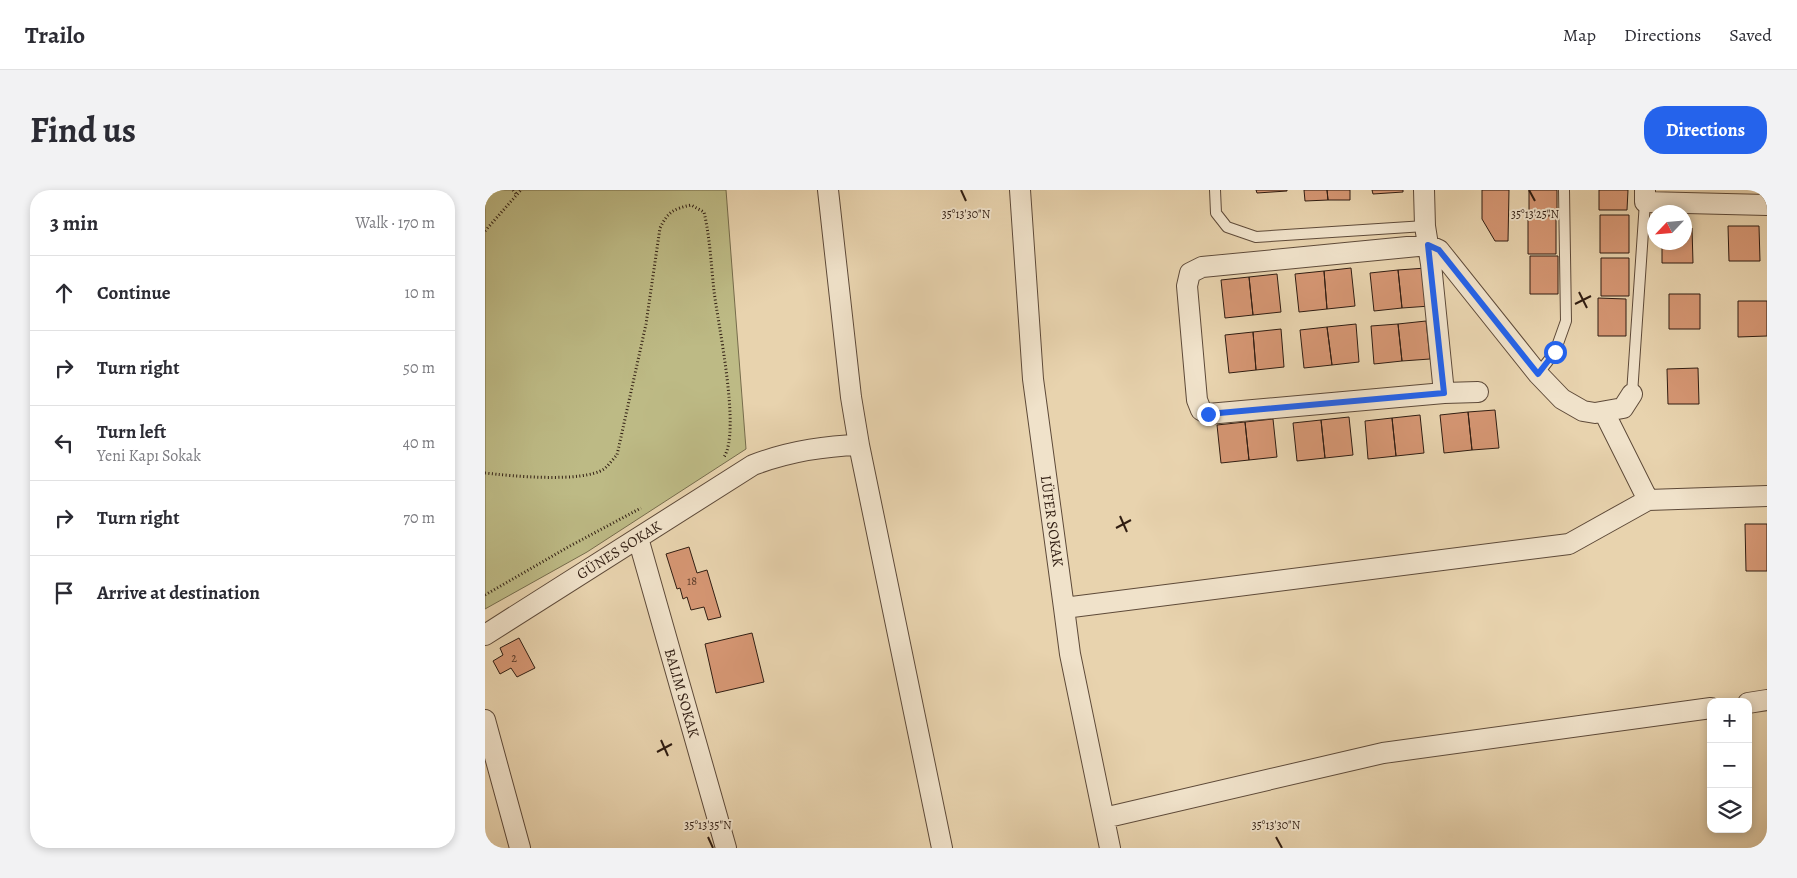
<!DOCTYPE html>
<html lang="en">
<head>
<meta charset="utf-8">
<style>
  :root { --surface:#fff; --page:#f2f2f3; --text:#2b2b33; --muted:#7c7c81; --line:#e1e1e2; --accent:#2563eb }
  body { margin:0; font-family:Alegreya,serif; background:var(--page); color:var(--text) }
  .controls { position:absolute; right:15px; bottom:15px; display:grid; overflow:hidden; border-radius:10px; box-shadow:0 2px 8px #0003 }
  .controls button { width:45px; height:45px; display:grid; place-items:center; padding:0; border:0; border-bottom:1px solid var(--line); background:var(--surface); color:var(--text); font:25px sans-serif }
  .compass { position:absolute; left:1162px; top:15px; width:45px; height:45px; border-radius:50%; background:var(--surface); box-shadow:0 2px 8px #0003; rotate:244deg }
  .stop { position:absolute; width:15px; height:15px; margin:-11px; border:4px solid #2563eb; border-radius:50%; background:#fff }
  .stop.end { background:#2563eb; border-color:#fff; box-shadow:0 1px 5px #0008 }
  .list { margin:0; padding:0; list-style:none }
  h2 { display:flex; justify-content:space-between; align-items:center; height:65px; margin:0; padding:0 20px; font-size:21px }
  h2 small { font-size:16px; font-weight:400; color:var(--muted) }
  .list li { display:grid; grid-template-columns:32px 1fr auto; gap:15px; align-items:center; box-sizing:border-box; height:75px; padding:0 20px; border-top:1px solid var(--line) }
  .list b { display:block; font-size:19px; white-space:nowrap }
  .list p { margin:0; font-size:16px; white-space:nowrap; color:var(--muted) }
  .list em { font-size:16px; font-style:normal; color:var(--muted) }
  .icon { flex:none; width:28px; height:28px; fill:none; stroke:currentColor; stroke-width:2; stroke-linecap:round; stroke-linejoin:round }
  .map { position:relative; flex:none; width:1282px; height:658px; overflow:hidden; border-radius:20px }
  header { display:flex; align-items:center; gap:30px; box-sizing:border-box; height:70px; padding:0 25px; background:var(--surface); border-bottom:1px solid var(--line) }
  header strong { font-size:24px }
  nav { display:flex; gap:28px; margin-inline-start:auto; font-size:18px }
  .intro { display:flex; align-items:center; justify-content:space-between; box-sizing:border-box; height:120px; padding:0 30px }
  h1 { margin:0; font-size:35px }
  .button { padding:12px 22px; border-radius:20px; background:var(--accent); color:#fff; font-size:18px; font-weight:700 }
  main { display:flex; gap:30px; padding:0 30px }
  aside { flex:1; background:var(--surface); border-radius:20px; box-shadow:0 2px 8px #0003 }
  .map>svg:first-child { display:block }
</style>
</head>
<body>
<header>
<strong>Trailo</strong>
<nav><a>Map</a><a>Directions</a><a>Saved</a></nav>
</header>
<div class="intro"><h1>Find us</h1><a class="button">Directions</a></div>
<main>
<aside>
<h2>3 min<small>Walk · 170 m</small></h2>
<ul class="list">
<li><svg class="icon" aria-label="ahead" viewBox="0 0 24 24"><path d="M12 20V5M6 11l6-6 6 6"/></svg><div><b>Continue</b></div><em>10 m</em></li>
<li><svg class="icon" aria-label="right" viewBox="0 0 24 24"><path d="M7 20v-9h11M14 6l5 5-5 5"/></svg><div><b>Turn right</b></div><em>50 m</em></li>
<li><svg class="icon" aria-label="left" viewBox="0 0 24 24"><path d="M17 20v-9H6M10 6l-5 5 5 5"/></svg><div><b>Turn left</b><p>Yeni Kapı Sokak</p></div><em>40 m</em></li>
<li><svg class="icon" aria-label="right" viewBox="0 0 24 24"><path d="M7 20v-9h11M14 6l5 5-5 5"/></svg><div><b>Turn right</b></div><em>70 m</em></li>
<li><svg class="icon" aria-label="arrive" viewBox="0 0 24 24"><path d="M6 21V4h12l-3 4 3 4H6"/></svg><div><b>Arrive at destination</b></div></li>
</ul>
</aside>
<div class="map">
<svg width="1282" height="658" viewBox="0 0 1282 658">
  <rect width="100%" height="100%" fill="#e8d3ae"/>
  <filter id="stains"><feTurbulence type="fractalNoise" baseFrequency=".004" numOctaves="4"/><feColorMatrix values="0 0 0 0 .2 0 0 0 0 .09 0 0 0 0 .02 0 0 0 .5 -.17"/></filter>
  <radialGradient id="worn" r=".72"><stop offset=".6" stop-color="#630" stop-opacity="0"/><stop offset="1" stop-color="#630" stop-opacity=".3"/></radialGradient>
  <path fill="#bdba85" stroke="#766c4c" d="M 0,0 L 241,0 L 261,259 L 102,362 L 0,419 Z"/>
  <path fill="#d59673" stroke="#301d12" d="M 771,0 L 802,0 L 802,1 L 772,3 Z
    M 819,0 L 842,0 L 843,10 L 820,11 Z
    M 842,0 L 865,0 L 865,10 L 843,10 Z
    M 887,0 L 918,0 L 918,2 L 888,4 Z
    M 997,0 L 1024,0 L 1023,51 L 1010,51 L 997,29 Z
    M 1044,0 L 1072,0 L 1072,25 L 1044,25 Z
    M 1114,0 L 1143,0 L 1142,20 L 1114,20 Z
    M 1115,25 L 1144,25 L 1144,63 L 1115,63 Z
    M 1043,26 L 1071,26 L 1071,64 L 1043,64 Z
    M 1243,36 L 1274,36 L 1275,71 L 1244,71 Z
    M 1200,38 L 1207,38 L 1208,73 L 1177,73 L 1177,52 L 1200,52 Z
    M 1045,66 L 1073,66 L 1073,104 L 1045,104 Z
    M 1116,68 L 1144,68 L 1144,106 L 1116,106 Z
    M 866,78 L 870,116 L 842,119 L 839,81 Z
    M 941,78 L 945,116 L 917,118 L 913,80 Z
    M 913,80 L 917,118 L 889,121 L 885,83 Z
    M 839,81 L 842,119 L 814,122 L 810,84 Z
    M 792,84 L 796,122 L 768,125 L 764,87 Z
    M 764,87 L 768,125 L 740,128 L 736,90 Z
    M 1184,104 L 1215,104 L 1215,139 L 1184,139 Z
    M 1113,108 L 1141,109 L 1141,146 L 1113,146 Z
    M 1253,111 L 1282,111 L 1282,146 L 1253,147 Z
    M 941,131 L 945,169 L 917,171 L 913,134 Z
    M 871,134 L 874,172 L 847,175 L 842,137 Z
    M 913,134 L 917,171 L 889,174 L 886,136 Z
    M 842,137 L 847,175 L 819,178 L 815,140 Z
    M 796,139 L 799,177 L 771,180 L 768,142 Z
    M 768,142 L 771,180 L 744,183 L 740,145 Z
    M 1213,178 L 1214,214 L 1183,214 L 1182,179 Z
    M 1010,220 L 1014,258 L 987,260 L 983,222 Z
    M 983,222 L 987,260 L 959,263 L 955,225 Z
    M 935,225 L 939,263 L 911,266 L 907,228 Z
    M 864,227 L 868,265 L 840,268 L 836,230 Z
    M 907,228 L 911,266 L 883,269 L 880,231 Z
    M 788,229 L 792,267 L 764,270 L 760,232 Z
    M 836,230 L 840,268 L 812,271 L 808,233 Z
    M 760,232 L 764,270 L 736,273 L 732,235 Z
    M 1260,334 L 1282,334 L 1282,381 L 1261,381 Z
    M 204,357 L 212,383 L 222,380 L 236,427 L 223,430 L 219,417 L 206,420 L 202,407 L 198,409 L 195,398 L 192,399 L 181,364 Z
    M 267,443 L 279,492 L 231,503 L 220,454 Z
    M 34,448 L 50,478 L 32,487 L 26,478 L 15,484 L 8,471 L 18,465 L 15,458 Z"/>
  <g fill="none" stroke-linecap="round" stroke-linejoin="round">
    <g stroke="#5e4a39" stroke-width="12">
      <path id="lane" d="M 730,0 L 731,23 L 742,37 L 771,47 L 940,36
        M 1053,184 L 1070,162 L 1081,131 L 1079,0
        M 1147,204 L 1160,12"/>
    </g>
    <g stroke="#5e4a39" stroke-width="22">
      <path id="street" d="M 535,0 L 548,189 L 579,418 L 585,464 L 625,658
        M 939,0 L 940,36 L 946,74 L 959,203
        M 1160,0 L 1160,12 L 1282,15
        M 993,202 L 959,203 L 723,224 L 716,220 L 712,210 L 702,96 L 705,83 L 717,77 L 943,55 L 954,60 L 1053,184 L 1077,209 L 1098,221 L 1110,223 L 1138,218 L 1147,204
        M 1119,222 L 1163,310
        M 374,255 L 457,658
        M 153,348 L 241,658
        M 579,418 L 1084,354 L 1163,310 L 1282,306
        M 0,445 L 268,275 C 302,262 338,256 374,255 L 366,207 L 343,0
        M 1263,513 L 1282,510
        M 0,530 L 35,658
        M 619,628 L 898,563 L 1226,518"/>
    </g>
    <path stroke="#301d12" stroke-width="3" stroke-dasharray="1 2.5" stroke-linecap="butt" d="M 28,0 L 32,5
      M 0,41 L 36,0
      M 0,283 C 26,286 98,293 119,279 C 124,275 128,269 132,265 L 161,134 L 175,38 C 183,22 188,19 206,15 L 219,22 C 225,48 226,74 229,101 C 233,134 256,241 239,267
      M 0,405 L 85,356 L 156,318"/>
    <use href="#lane" stroke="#f0e2ca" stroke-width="10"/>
    <use href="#street" stroke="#f0e2ca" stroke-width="20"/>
  </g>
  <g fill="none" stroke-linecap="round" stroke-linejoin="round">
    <path stroke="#2563eb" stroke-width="6" d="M 723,224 L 959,203 L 943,55 L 954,60 L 1053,184 L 1070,162"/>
  </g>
  <path fill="none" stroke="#301d12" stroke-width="2" d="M 476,0 L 481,11M 1044,0 L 1050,11M 1094,102 L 1102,118M 1090,114 L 1106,106M 635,326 L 642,342M 631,338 L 646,330M 176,550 L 183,566M 172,562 L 187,554M 223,647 L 228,658M 791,647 L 797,658"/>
  <g text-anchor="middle" stroke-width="4" stroke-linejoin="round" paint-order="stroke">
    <g font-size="12" fill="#593b2a">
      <text x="207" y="395">18</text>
      <text x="29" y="472">2</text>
    </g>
    <g font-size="15" fill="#301d12" stroke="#f0e2ca">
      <text transform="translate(567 331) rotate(82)" y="5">LÜFER SOKAK</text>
      <text transform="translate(134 360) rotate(-32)" y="5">GÜNES SOKAK</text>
      <text transform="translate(197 503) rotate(74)" y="5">BALIM SOKAK</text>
    </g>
  </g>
  <g font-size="12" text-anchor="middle" fill="#301d12" stroke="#f0e2ca" stroke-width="4" stroke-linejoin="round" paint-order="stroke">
    <text x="1050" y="28">35°13'25"N</text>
    <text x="481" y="28">35°13'30"N</text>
    <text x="223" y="639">35°13'35"N</text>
    <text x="791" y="639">35°13'30"N</text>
  </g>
  <rect width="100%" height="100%" filter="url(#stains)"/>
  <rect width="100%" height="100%" fill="url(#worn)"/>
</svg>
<div class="controls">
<button>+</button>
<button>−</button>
<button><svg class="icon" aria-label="layers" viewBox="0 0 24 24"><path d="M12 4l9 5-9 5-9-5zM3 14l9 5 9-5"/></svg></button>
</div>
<svg class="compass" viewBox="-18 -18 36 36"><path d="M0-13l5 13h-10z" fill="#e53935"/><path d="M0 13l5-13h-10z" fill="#7c7c81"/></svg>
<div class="stop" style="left:1070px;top:162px"></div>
<div class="stop end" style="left:723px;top:224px"></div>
</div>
</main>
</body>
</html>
